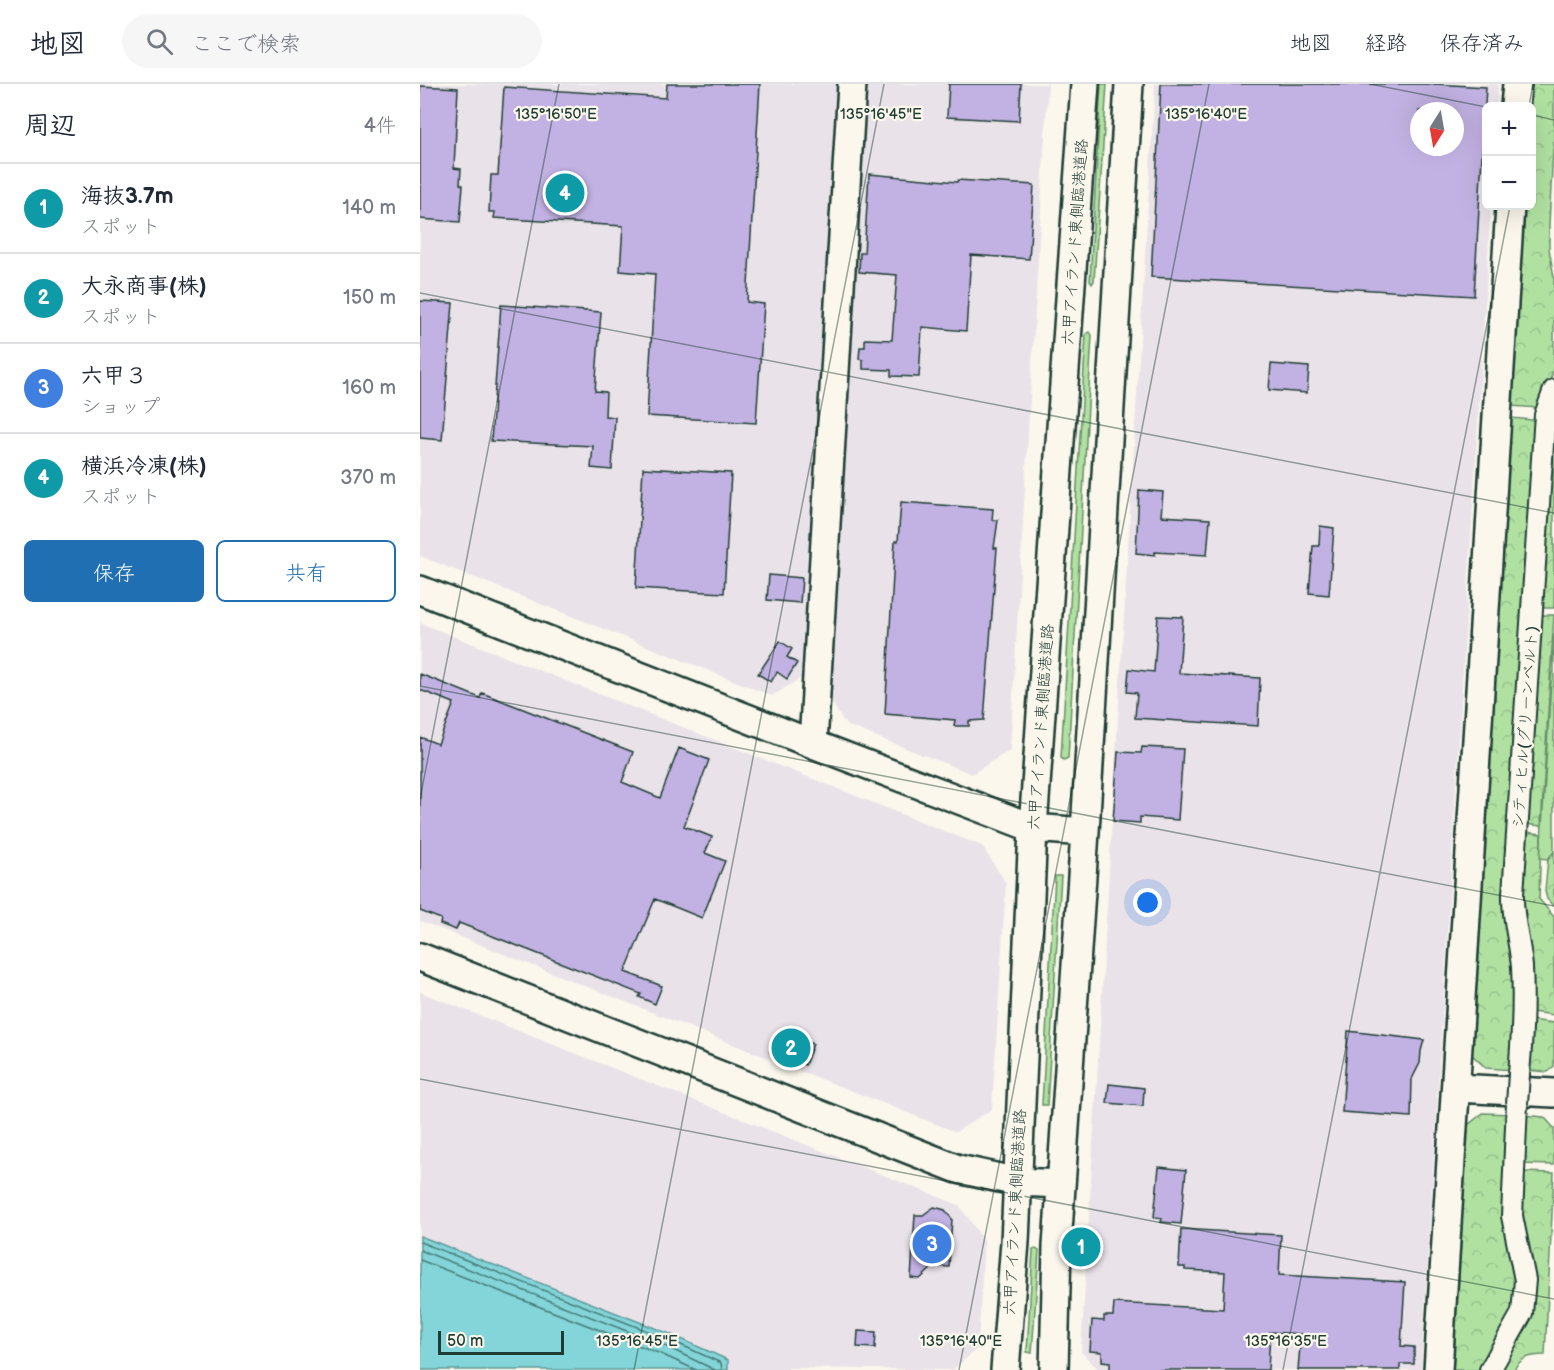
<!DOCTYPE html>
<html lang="ja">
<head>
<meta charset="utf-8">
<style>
  :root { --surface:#fff; --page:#f6f6f7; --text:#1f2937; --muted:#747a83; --line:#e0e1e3; --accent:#1f6fb2 }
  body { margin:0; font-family:"Balsamiq Sans","Klee One",sans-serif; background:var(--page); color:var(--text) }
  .controls { position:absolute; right:18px; top:18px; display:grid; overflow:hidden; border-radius:9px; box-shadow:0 6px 24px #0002 }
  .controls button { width:54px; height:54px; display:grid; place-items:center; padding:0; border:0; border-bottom:2px solid var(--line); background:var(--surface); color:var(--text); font:30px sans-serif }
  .compass { position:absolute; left:990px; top:18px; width:54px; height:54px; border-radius:50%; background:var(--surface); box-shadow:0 6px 24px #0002; rotate:191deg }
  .scale { position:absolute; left:18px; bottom:15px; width:126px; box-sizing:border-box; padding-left:6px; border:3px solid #1f3d34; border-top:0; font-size:16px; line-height:21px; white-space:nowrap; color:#1f3d34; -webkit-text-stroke:4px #fbf7ec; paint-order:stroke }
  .you { position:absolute; left:728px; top:819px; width:21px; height:21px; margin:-15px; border:4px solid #fff; border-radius:50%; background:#1a73e8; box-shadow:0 0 0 9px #1a73e833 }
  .badge { display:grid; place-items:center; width:39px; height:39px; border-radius:50%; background:var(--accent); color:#fff; font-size:20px; font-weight:700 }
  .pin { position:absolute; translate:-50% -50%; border:3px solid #fff; box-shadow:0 2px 6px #0006 }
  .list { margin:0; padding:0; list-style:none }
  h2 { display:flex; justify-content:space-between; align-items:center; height:78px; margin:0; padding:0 24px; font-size:26px }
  h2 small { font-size:20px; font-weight:400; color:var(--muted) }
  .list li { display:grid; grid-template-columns:39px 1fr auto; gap:18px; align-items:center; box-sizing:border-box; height:90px; padding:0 24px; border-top:2px solid var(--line) }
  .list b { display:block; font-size:22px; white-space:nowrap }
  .list p { margin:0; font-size:20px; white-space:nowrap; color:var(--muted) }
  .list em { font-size:20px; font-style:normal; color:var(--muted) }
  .actions { display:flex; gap:12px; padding:18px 24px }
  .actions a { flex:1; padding:14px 0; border:2px solid var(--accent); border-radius:9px; text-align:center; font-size:21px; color:var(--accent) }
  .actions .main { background:var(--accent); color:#fff }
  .icon { flex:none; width:33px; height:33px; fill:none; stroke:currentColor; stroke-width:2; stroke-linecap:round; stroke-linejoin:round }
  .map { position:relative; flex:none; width:1134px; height:1286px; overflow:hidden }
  header { display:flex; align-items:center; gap:36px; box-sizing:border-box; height:84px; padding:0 30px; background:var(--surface); border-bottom:2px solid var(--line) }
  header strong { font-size:28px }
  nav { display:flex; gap:33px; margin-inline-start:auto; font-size:21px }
  .search { width:420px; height:54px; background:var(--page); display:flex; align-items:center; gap:15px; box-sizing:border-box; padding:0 21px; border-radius:33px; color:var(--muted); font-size:22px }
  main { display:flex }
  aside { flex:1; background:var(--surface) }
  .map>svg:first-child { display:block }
</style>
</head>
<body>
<header>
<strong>地図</strong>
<div class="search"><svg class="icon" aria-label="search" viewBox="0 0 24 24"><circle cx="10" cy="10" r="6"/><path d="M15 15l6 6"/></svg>ここで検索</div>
<nav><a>地図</a><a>経路</a><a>保存済み</a></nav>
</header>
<main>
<aside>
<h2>周辺<small>4件</small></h2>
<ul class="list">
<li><span class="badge" style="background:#0f9aa8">1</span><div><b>海抜3.7m</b><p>スポット</p></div><em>140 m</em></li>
<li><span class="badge" style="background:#0f9aa8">2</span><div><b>大永商事(株)</b><p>スポット</p></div><em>150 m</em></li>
<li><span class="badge" style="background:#3f7fe0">3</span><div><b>六甲３</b><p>ショップ</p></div><em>160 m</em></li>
<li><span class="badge" style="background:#0f9aa8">4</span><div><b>横浜冷凍(株)</b><p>スポット</p></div><em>370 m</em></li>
</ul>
<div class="actions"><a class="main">保存</a><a>共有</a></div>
</aside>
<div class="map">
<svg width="1134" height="1286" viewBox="0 0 1134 1286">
  <defs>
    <pattern id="forest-crowns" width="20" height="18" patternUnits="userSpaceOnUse" patternTransform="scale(1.5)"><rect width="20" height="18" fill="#b0e1a1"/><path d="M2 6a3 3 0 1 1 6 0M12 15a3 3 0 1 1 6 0" fill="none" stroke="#97c28b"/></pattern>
  </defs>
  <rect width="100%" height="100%" fill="#fbf7ec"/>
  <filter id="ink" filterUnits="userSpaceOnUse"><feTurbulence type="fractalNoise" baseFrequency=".0167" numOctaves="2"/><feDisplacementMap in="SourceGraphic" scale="12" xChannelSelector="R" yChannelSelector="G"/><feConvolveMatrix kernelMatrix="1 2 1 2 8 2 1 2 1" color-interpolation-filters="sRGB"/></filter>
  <g filter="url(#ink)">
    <path fill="#eae2e9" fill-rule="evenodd" d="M 0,0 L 416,0 L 381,594 L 352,612 L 0,472 Z
      M 447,0 L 628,0 L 590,666 L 552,690 L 426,641 L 411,617 Z
      M 735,0 L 1078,0 L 1077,22 L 1066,22 L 1066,122 L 1071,122 L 1001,1286 L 679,1286 L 661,1268 ZM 999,27 L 1035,27 L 1035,63 L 999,63 Z
      M 0,539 L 562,762 L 586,799 L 572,1025 L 536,1048 L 0,837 Z
      M 0,908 L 539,1121 L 564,1157 L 558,1264 L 533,1286 L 368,1284 L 368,1286 L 308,1286 L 308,1276 L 250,1250 L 0,1152 Z"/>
    <path fill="#b0e1a1" stroke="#688f6a" stroke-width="1.5" d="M 681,0 L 687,0 L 674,197 L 672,200 L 670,197 Z
      M 669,248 L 672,251 L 648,674 L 644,676 L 641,674 L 666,250 Z
      M 1134,550 L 1134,768 L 1128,775 L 1120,774 Z
      M 635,792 L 641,792 L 627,1021 L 622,1021 Z
      M 616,1165 L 619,1167 L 612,1269 L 607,1268 L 613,1166 Z"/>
    <path fill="url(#forest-crowns)" stroke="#688f6a" stroke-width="1.5" d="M 1111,0 L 1134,0 L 1134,47 L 1129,140 L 1129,165 L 1134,193 L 1134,282 L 1127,310 L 1120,324 L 1091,322 L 1103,122 L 1112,122 Z
      M 1091,334 L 1112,336 L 1117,340 L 1095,899 L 1094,986 L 1066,984 L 1052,971 Z
      M 1131,369 L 1134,371 L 1134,524 L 1121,524 Z
      M 1120,531 L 1134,531 L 1121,742 L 1105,740 Z
      M 1106,748 L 1121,750 L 1119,815 L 1134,833 L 1134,931 L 1112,928 L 1101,823 Z
      M 1134,768 L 1134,823 L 1127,815 L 1125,807 L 1128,775 Z
      M 1110,936 L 1134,939 L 1134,982 L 1128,988 L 1106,986 Z
      M 1063,1029 L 1091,1030 L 1098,1221 L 1066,1286 L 1033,1286 L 1048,1041 Z
      M 1103,1031 L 1124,1033 L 1134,1044 L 1134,1081 L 1100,1080 Z
      M 1100,1088 L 1134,1089 L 1125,1271 C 1112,1271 1100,1273 1094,1286 L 1076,1286 L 1101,1244 L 1097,1141 Z"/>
    <path fill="#83d5d9" stroke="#5b9897" stroke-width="1.5" d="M 0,1152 L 250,1250 L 308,1276 L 308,1286 L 0,1286 Z"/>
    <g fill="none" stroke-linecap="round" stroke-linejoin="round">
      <path stroke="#477a76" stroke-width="1.5" d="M 0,1158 L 248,1255 L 301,1279 L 302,1286
        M 0,1166 L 245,1262 L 295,1286
        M 0,1176 L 241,1270 L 276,1286"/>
    </g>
    <path fill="#c2b2e3" stroke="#1f3d34" stroke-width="1.5" fill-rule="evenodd" d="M 247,0 L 340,0 L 327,218 L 344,220 L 336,339 L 227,332 L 235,190 L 200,187 L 203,142 L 74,134 L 75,128 L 69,128 L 71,91 L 78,91 L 84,3 L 246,14 Z
      M 529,0 L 601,0 L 599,37 L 527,33 Z
      M 741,0 L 1015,0 L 1066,3 L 1054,212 L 731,193 ZM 999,27 L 1035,27 L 1035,63 L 999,63 Z
      M 0,2 L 38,4 L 34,84 L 41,85 L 40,100 L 43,101 L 40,138 L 0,135 Z
      M 449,90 L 537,98 L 538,96 L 614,101 L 609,175 L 551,171 L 546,247 L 502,243 L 499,293 L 471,292 L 471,286 L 443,285 L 443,276 L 439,275 L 440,263 L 445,263 L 445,255 L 472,256 L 477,191 L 439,188 L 440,169 L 444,169 Z
      M 0,217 L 33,219 L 22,356 L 0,354 Z
      M 81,221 L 181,228 L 175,307 L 186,308 L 185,332 L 195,333 L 192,386 L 171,384 L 173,362 L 71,357 Z
      M 851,280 L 889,283 L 887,309 L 849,306 Z
      M 223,384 L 311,389 L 304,509 L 216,504 Z
      M 719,406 L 743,408 L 741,432 L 790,435 L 787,471 L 735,468 L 735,471 L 716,469 Z
      M 481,418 L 573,425 L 572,436 L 578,436 L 574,464 L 577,464 L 564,636 L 549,637 L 549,642 L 534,642 L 535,636 L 465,630 L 475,457 L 478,457 Z
      M 900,442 L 914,444 L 909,511 L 889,509 L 893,462 L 899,462 Z
      M 349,491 L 382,494 L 380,519 L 347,516 Z
      M 738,532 L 763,533 L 759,589 L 840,594 L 838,642 L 715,634 L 717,609 L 707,608 L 709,585 L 734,588 Z
      M 360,557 L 372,565 L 367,573 L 377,579 L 367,595 L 357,588 L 351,598 L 338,590 Z
      M 0,590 L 60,614 L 62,609 L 213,668 L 202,698 L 240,714 L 259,664 L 289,676 L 264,742 L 292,753 L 285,769 L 305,777 L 282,834 L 235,815 L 205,888 L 242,902 L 235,920 L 219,913 L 221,910 L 39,839 L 36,846 L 20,840 L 21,835 L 0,827 L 0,653 L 18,660 L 34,619 L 0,606 Z
      M 722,663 L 763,665 L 758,736 L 720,733 L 720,739 L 693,737 L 698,668 L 721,669 Z
      M 928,947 L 1004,956 L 1001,967 L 1000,979 L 992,995 L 991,1033 L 922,1028 Z
      M 358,948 L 393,960 L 385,981 L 350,968 Z
      M 689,1000 L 724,1004 L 723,1022 L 687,1019 Z
      M 739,1083 L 766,1086 L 761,1140 L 741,1138 L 742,1134 L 734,1133 Z
      M 514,1123 L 525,1126 L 532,1135 L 529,1183 L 514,1182 L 500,1195 L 491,1194 L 495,1131 L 503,1131 Z
      M 761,1145 L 861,1151 L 859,1191 L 985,1198 L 981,1262 L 994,1263 L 994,1280 L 980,1280 L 980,1286 L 878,1286 L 881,1250 L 850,1248 L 848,1286 L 690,1286 L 690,1278 L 682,1277 L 682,1268 L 670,1267 L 672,1236 L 684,1237 L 684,1232 L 693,1232 L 694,1219 L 803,1225 L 805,1188 L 765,1186 L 765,1183 L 759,1183 Z
      M 438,1247 L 456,1248 L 455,1264 L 437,1263 Z"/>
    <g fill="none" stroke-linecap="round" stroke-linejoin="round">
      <g stroke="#1f3d34" stroke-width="24">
        <path id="street" d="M 1099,990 C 1102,955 1104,919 1102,883 C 1100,858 1092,834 1093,810 L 1124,345 L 1125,331 L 1134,306
          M 1070,1286 L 1102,1229 L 1105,1196 L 1092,1132 L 1097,1020"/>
      </g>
      <g stroke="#1f3d34" stroke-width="32">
        <path id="secondary" d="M 1095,22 L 1097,0
          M 0,506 L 393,660 L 613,744 L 665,748
          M 393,660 L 432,0
          M 0,873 L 538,1085 L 598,1098 L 641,1100
          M 1036,1004 L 1134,1009
          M 585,1286 L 595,1158 L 613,744 L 665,0
          M 634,1286 L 637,1162 L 665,748 L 709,0
          M 1018,1286 L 1090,122"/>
      </g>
      <use href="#street" stroke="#fbf7ec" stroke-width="20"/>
      <use href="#secondary" stroke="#fbf7ec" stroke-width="27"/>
      <g stroke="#1f3d34" stroke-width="24" stroke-linecap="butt">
        <path id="street-bridge" d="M 1097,1020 L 1099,990"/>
      </g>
      <use href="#street-bridge" stroke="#fbf7ec" stroke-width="20"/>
    </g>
  </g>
  <path fill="none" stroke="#1f3d34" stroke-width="1.5" stroke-opacity="0.45" d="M 950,0 L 1066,23M 1109,22 L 1113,0M 1112,31 L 1134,36M 0,209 L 1134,429M 0,602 L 1134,822M 0,715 L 139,0M 0,995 L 1134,1215M 214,1286 L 464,0M 539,1286 L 789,0M 863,1286 L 1090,122"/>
  <g text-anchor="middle" stroke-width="4.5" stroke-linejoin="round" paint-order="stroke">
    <g font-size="16" fill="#1f3d34" stroke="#fbf7ec">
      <text transform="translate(654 158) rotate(-86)" y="6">六甲アイランド東側臨港道路</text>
      <text transform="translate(620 643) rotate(-86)" y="6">六甲アイランド東側臨港道路</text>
      <text transform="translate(1104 643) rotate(-86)" y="6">シティヒル(グリーンベルト)</text>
      <text transform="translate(594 1128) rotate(-87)" y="6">六甲アイランド東側臨港道路</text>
    </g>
  </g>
  <g font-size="15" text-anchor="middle" fill="#1f3d34" stroke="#fbf7ec" stroke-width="4.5" stroke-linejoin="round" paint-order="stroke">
    <text x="136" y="35">135°16'50"E</text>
    <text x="461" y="35">135°16'45"E</text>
    <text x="786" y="35">135°16'40"E</text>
    <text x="217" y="1262">135°16'45"E</text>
    <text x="541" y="1262">135°16'40"E</text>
    <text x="866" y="1262">135°16'35"E</text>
  </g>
</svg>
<div class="controls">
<button>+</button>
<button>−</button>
</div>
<svg class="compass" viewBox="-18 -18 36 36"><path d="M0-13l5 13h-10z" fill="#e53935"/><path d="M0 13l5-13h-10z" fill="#747a83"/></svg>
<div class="scale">50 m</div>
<div class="you"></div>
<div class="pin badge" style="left:661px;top:1163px;background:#0f9aa8">1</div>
<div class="pin badge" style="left:371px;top:964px;background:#0f9aa8">2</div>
<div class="pin badge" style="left:512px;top:1160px;background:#3f7fe0">3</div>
<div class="pin badge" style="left:145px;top:109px;background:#0f9aa8">4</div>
</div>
</main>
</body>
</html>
